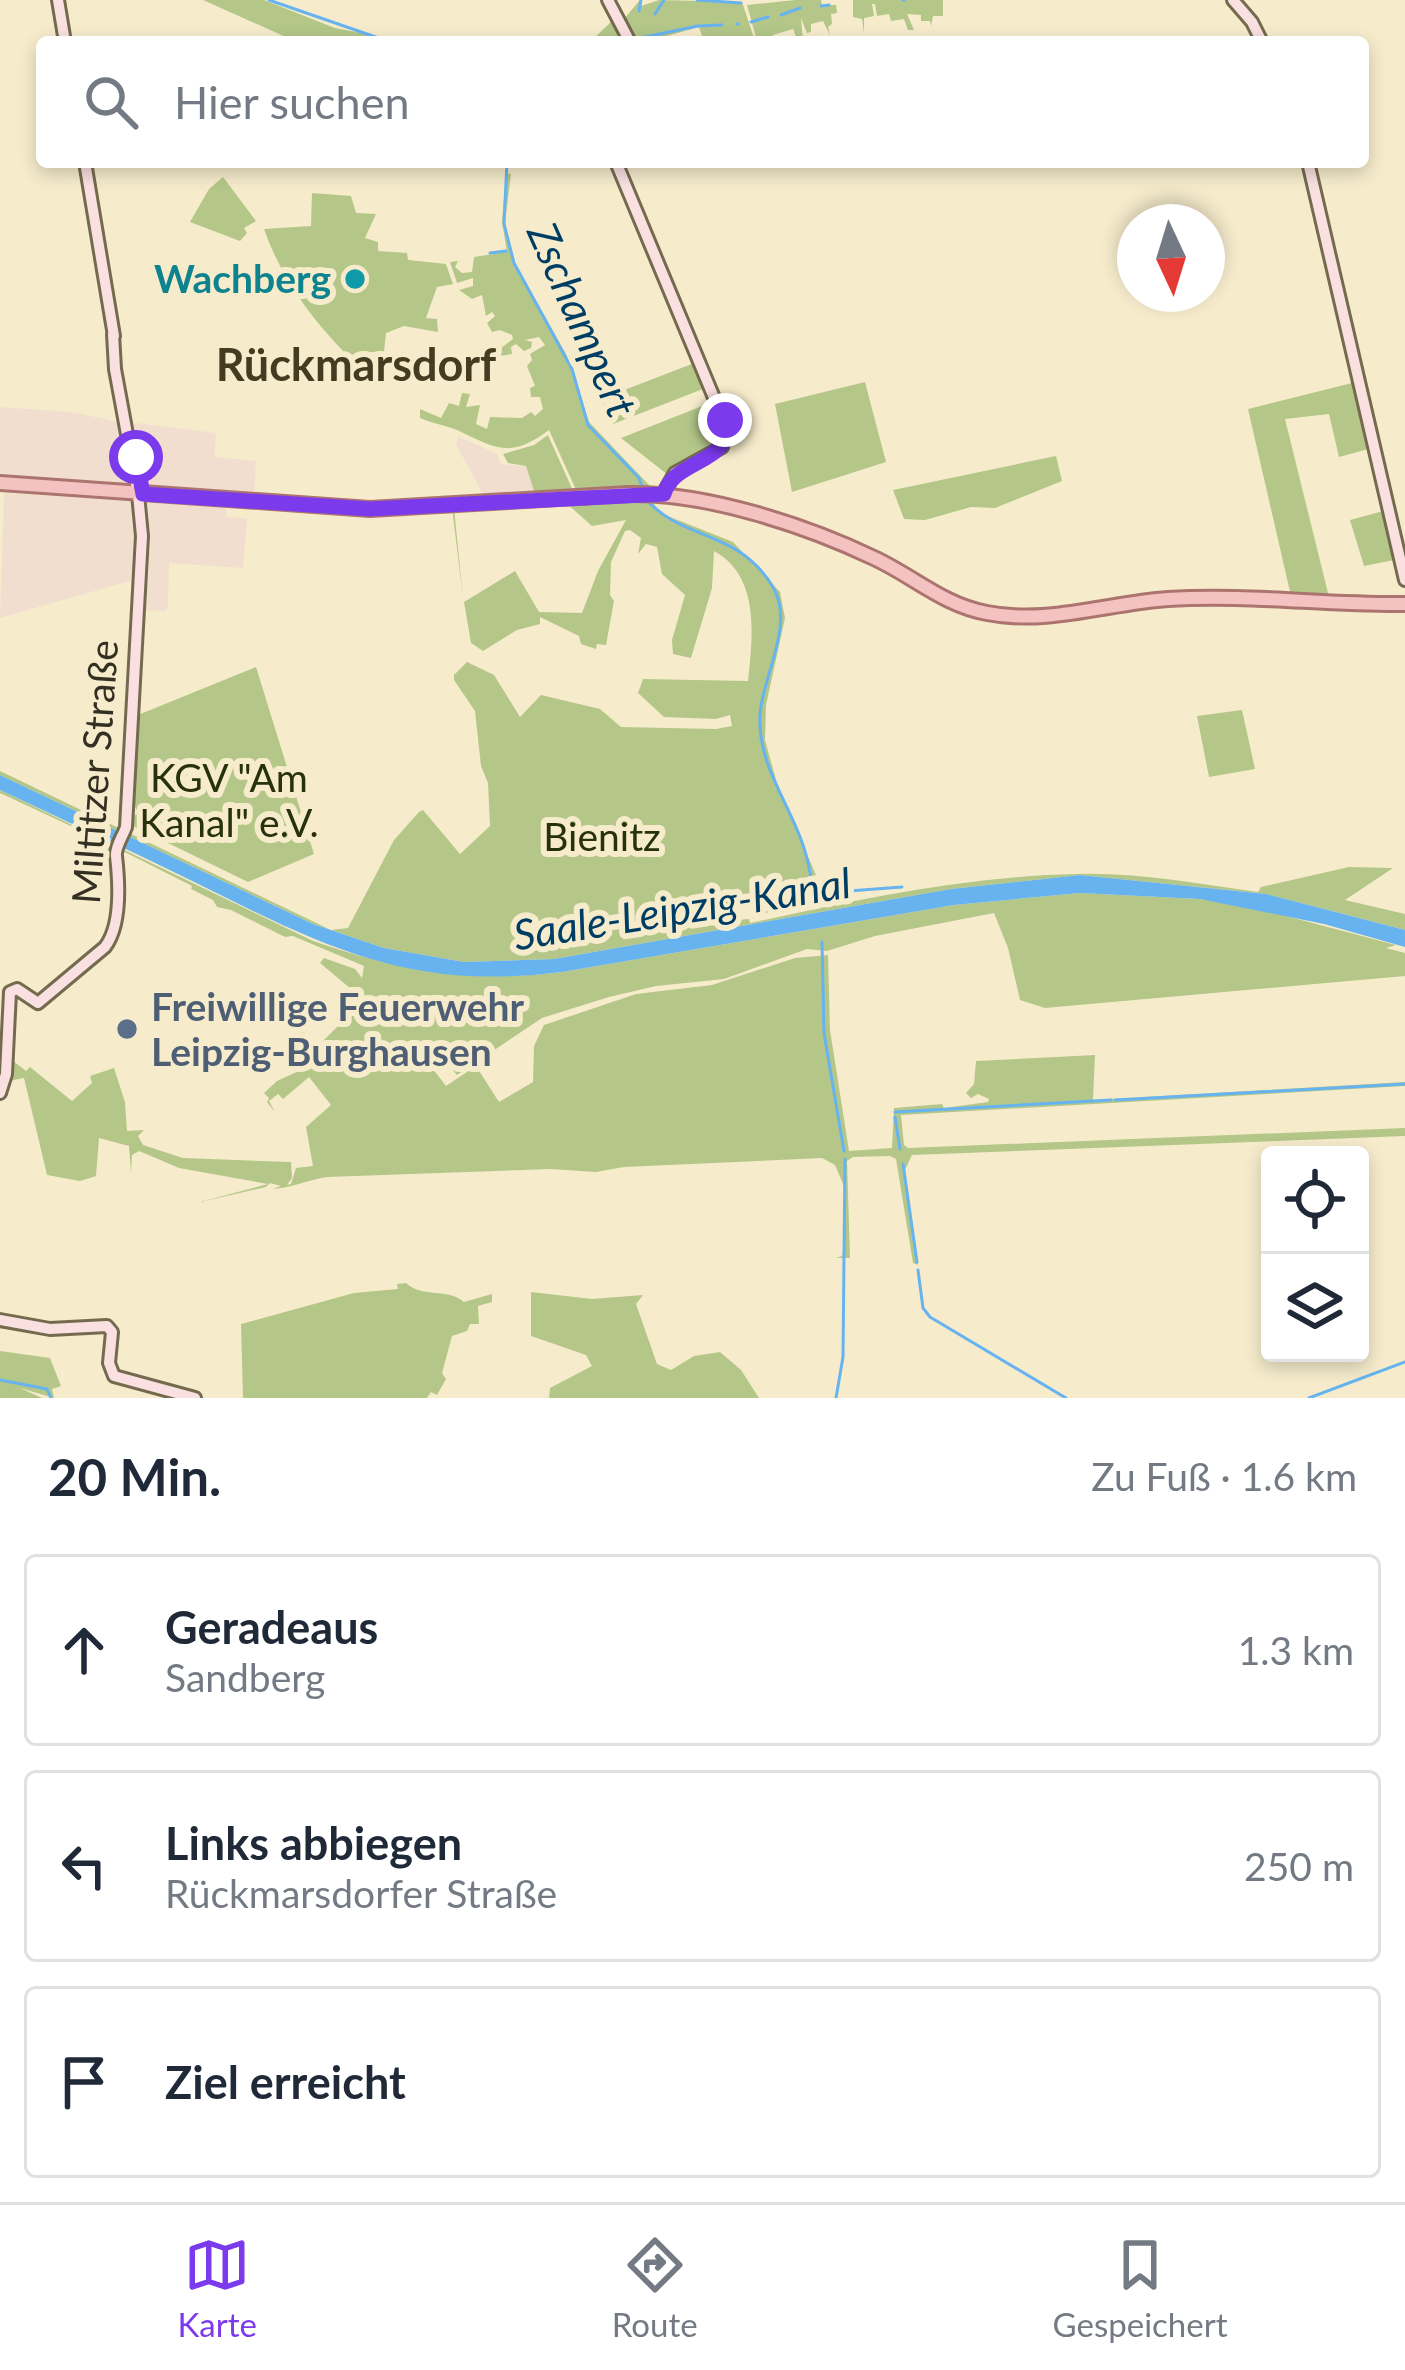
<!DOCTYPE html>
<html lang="de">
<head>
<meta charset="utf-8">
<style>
  :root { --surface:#fff; --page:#f2f2f3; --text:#1f2937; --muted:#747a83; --line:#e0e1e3; --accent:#7c3aed }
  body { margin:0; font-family:Lato,sans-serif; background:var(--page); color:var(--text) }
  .controls { position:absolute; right:36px; bottom:36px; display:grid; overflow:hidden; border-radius:12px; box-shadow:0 6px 18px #0003 }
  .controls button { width:108px; height:108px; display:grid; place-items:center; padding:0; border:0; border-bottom:3px solid var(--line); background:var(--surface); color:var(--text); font:60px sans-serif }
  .compass { position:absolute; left:1117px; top:204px; width:108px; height:108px; border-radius:50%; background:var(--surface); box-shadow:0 6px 18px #0003; rotate:176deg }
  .stop { position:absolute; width:36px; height:36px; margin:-27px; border:9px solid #7c3aed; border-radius:50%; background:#fff }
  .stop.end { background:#7c3aed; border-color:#fff; box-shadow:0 3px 12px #0008 }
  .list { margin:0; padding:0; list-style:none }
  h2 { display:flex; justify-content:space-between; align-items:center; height:156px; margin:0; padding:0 48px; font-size:51px }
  h2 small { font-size:39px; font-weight:400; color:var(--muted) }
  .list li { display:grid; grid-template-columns:78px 1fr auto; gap:36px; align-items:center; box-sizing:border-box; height:192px; margin:0 24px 24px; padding:0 24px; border:3px solid var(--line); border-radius:12px }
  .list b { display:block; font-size:45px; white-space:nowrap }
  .list p { margin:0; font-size:39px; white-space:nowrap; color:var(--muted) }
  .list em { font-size:39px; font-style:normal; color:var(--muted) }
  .icon { flex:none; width:66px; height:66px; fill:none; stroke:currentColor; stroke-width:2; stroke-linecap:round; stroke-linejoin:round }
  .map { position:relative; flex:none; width:1405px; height:1398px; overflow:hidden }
  .search { position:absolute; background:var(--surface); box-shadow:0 6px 18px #0003; left:36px; right:36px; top:36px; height:132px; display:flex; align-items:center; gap:30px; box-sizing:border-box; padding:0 42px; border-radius:12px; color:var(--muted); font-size:45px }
  .sheet { height:804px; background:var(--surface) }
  nav { display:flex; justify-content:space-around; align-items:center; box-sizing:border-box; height:168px; border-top:3px solid var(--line); background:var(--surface); font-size:33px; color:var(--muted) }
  nav a { display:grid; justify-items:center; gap:6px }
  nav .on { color:var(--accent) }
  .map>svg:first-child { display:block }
</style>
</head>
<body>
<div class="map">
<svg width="1405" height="1398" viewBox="0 0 1405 1398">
  <rect width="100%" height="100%" fill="#f6eccc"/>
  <path fill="#f1dece" d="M 0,407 L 70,412 L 120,422 L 132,487 L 0,477 Z
    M 136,423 L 216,433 L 214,457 L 256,461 L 254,497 L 227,497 L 226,517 L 247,518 L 243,568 L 169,563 L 168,608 L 164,611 L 141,610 L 148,579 L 150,533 L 146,489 L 133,426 Z
    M 459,437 L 497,454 L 501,464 L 526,466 L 535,495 L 485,498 L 456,444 Z
    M 4,493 L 130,501 L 136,528 L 137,579 L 0,618 Z"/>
  <path fill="#b4c789" d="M 203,0 L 264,0 L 335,28 L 408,42 L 297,42 Z
    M 640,0 L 641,6 L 659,0 L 742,2 L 754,38 L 747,42 L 704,42 L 699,27 L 645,42 L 590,42 L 614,19 L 619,25 Z
    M 795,0 L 821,0 L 822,5 L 836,5 L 837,13 L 831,14 L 832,24 L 828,27 L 830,35 L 823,21 L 811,24 L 811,32 L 807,33 L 801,18 L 803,42 L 798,42 L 793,29 L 773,35 L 768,42 L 757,41 L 747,5 Z
    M 853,0 L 943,0 L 943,16 L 933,16 L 931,26 L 930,21 L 921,21 L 921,15 L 907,14 L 914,30 L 908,30 L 904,19 L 891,21 L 889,14 L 877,16 L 875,4 L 872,4 L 874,16 L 864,18 L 864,33 L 862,19 L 853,17 Z
    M 506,173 L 511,174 L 505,222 L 515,263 L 566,354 L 589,422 L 649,485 L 645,490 L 635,486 L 577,492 L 549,430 C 510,459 497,449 457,430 C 444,425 431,423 420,418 L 420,409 L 441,418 L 449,403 L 459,406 L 462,393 L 470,394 L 466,407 L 480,405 L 476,424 L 487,429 L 490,417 L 522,418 L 531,412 L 535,416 L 543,409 L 540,397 L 531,397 L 530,388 L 535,386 L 527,366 L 532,360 L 530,354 L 545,345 L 539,337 L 525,340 L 532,342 L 531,348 L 524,351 L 516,344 L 511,347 L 512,354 L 501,356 L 497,351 L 513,339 L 512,335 L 500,330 L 492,332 L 487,323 L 495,316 L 492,312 L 486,316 L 482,295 L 472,299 L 459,290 L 473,286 L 473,278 L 457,283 L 450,262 L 458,261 L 455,267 L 462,273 L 472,272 L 474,257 L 507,252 L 502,222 Z
    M 223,177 L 256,221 L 244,228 L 247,233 L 240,241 L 190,222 L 209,189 Z
    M 312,193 L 351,196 L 356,213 L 376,214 L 365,238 L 378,242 L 378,251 L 407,253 L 408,260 L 446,264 L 453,284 L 437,287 L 426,318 L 437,319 L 438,332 L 404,326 L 386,333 L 384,352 L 368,352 L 370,370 L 336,371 L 343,351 C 309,316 280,275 264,229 L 311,226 Z
    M 697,362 L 708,387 L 613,424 L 601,399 Z
    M 865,382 L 886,462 L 792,492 L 775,404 Z
    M 1356,382 L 1372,448 L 1339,457 L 1329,414 L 1285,419 L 1329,597 L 1291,596 L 1248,409 Z
    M 715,401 L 725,428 L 722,444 L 668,475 L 621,438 Z
    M 548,435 L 574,493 L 535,494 L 526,466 L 508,463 L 503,454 L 534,445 Z
    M 1056,456 L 1062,481 L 995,508 L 971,507 L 925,520 L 904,519 L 893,490 Z
    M 643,497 L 650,498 L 660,513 L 733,542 L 780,592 L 785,618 L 766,705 L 765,740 L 778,787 L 816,875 L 800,879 L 787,905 L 753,918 L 750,906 L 736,906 L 737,920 L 749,919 L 750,923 C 856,900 967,876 1076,874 C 1136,872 1199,884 1258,892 L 1261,887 L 1349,867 L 1393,868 L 1345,900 L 1405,914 L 1405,930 L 1266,894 L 1080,875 L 951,889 L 554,959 L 464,962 L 384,948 L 313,924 L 0,775 L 0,771 L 331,930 L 348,928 L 394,840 L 419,812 L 423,810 L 460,854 L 490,826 L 488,783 L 481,766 L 475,711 L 454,680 L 454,675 L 467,662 L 494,675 L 520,717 L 541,695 L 600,709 L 621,727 L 716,729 L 732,726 L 730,715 L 716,719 L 664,717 L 638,693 L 643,679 L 748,681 C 753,636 760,576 714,551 L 712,588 L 691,658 L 673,654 L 672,640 L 685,595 L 662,574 L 657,547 L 646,544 L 638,554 L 641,538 L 630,530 L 625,531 L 611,562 L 610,595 L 614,601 L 606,645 L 597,644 L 596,649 L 581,644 L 579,636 L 540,617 L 540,624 L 517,630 L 483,651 L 471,643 L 464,602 L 515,571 L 539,612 L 582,613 L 598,571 L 626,520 L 592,526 L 565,502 L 454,508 L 463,598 L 452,507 Z
    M 1387,510 L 1399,559 L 1364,566 L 1350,520 Z
    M 256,667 L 314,854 L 248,882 L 133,826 L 133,817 L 138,813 L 129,793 L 133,717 Z
    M 1242,710 L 1255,769 L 1209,777 L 1197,716 Z
    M 0,790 L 311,940 C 393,970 475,983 562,972 L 954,905 L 1080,893 L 1200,899 L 1263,910 L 1396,945 L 1386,948 L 1405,953 L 1405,976 L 1045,1008 L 1020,1000 L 1008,948 L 994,913 L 875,936 L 827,951 L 807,949 L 724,979 L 656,986 L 609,997 L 542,1018 L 457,1075 L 439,1054 L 429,1061 L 420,1052 L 446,1086 L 476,1066 L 499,1102 L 533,1082 L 534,1046 L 544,1025 L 636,994 L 712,985 L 795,958 L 828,955 L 830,1030 L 849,1151 L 892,1148 L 894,1108 L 942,1104 L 944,1108 L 988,1102 L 989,1099 L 978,1094 L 971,1098 L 966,1093 L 974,1084 L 976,1061 L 1095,1055 L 1093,1100 L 1405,1082 L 1405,1086 L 901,1115 L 904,1145 L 908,1148 L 1405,1128 L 1405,1136 L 912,1155 L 905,1170 L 918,1265 L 913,1263 L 896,1159 L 890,1156 L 853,1157 L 847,1161 L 850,1258 L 836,1258 L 842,1256 L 844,1247 L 844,1186 L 835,1165 L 822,1158 L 624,1167 L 596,1172 L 551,1169 L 327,1177 C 308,1180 291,1188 272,1189 L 281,1186 L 270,1183 L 266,1187 L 200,1202 L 268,1184 L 179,1168 L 139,1151 L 132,1155 L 131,1173 L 129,1146 L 99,1138 L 96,1176 L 80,1181 L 47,1175 L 24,1078 L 9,1081 L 8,1057 L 26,1071 L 30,1067 L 72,1101 L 92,1083 L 90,1076 L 114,1068 L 125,1102 L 127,1131 L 144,1130 L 138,1136 L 143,1145 L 183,1158 L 291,1162 L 292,1178 L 287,1185 L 291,1184 L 296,1168 L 313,1166 L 306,1127 L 331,1105 L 309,1077 L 283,1099 L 278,1094 L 269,1101 L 275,1112 L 267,1102 L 269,1098 L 264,1093 L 277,1081 L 301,1070 L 286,1023 L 291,1021 L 319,1045 L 341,1023 L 341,1009 L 351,989 L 320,963 L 324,958 L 355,969 L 362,978 L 364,966 L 293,936 L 285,937 L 231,910 L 217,907 L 213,900 L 191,889 L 192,886 L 103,841 L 117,862 L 99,851 L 97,843 L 101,840 L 0,793 Z
    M 406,1283 C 424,1299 446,1287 464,1302 L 492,1294 L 492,1302 L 478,1306 L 479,1324 L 470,1324 L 467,1331 L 452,1336 L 442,1373 L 446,1379 L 437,1395 L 431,1392 L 427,1398 L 243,1398 L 241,1324 L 354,1293 L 398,1289 L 397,1284 Z
    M 531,1292 L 592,1299 L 643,1295 L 636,1304 L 657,1364 L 671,1370 L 694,1356 L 720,1352 L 741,1370 L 759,1398 L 794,1398 L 549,1398 L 550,1388 L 592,1366 L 586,1355 L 531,1336 Z
    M 0,1351 L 50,1358 L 61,1386 L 52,1389 L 54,1398 L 20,1388 L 42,1398 L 0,1398 Z"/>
  <path fill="#67b3f0" d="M 0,775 L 313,924 L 384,948 L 464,962 L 554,959 L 951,889 L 1080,875 L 1266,894 L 1405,930 L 1405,947 L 1324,924 L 1200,899 L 1080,893 L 954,905 L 562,972 C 404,992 320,944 184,877 C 123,847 61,819 0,790 Z"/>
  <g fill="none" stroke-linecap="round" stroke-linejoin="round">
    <path stroke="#67b3f0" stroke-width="3" d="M 269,0 L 390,42
      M 697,0 L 741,3
      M 903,0 L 904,0
      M 821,6 L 829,5
      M 639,11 L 641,0
      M 655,14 L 664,0
      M 781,15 L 800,8
      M 751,22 L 768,17
      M 737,24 L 738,24
      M 635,39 L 698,26 L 722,25
      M 392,42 L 439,42
      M 507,162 L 504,224 L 514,263 L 572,369 L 588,425 L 639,478 L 643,490
      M 490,253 L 506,251
      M 646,499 C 682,541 738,529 773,587 C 795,624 763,675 760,714 C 757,763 788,801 803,845 C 809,862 812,882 815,900
      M 789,906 L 809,894 L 902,887
      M 822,942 L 824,1033 L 844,1151
      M 1115,1100 L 1405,1084
      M 895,1112 L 1111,1100
      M 895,1117 L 900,1149
      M 903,1164 L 917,1262
      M 918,1270 L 923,1308 L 930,1317 L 1066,1398
      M 0,1380 L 47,1389 L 51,1398
      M 836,1398 L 843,1357 L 845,1159
      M 1309,1398 L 1405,1362"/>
    <g stroke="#746b4f" stroke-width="16">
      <path id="secondary" d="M 58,0 L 65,42
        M 608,0 L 630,42
        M 1233,0 L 1252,22 L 1262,42
        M 85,162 L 114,336
        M 616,162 L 727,429 L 722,447 L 675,473 L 663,494
        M 1308,162 L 1405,580
        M 0,1093 L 6,1074 L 10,992 L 17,989 L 38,1003 L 105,947 C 122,925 119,882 116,856 C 115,847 123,836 126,827 L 142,536 L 138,494 L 115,369 L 113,334
        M 0,1320 L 50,1329 L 107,1326 L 112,1332 L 109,1363 L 114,1376 L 195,1398"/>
    </g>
    <g stroke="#ac746f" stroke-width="18">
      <path id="primary" d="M 0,483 L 370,509 L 628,494 C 704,492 805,525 874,558 C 913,576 943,605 987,613 C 1046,625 1109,603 1168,599 C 1247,594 1326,605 1405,604"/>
    </g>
    <use href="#secondary" stroke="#fae0e0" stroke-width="10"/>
    <use href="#primary" stroke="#f4c2c1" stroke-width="12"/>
  </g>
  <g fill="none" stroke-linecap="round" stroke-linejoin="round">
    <path stroke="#7c3aed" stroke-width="15" d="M 136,457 L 143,494 L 370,509 L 664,494 C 674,458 736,464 725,420"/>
  </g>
  <circle fill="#0f9aa8" stroke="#f6eccc" stroke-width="4.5" cx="355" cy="279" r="12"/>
  <circle fill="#5c6f8a" stroke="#f6eccc" stroke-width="4.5" cx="127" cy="1029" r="12"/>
  <g text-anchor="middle" stroke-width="12" stroke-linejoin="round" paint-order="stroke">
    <g font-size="39" font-weight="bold" fill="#0d838f" stroke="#f6eccc" text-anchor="end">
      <text x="331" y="293">Wachberg</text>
    </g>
    <g font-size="39" fill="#333023" stroke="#f6eccc">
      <text transform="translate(95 772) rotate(-86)" y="14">Miltitzer Straße</text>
    </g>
    <g font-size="39" fill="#27310b" stroke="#f6eccc">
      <text x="229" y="792">KGV "Am<tspan x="229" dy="45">Kanal" e.V.</tspan></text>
      <text x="602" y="851">Bienitz</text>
    </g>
    <g font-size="39" font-weight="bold" fill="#4e5e75" stroke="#f6eccc" text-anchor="start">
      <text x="151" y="1021">Freiwillige Feuerwehr<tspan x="151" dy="45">Leipzig-Burghausen</tspan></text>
    </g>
    <g font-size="42" font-style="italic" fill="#003d64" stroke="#f6eccc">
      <text transform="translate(582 320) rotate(66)" y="15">Zschampert</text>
      <text transform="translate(682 909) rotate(-9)" y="15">Saale-Leipzig-Kanal</text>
    </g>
    <g font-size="45" font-weight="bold" fill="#443c21" stroke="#f6eccc">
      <text x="356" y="381">Rückmarsdorf</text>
    </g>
  </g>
</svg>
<div class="controls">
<button><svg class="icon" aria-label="locate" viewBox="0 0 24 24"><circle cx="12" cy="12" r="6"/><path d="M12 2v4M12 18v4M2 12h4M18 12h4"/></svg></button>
<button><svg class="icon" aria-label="layers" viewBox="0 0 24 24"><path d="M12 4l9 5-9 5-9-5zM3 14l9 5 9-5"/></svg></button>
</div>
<svg class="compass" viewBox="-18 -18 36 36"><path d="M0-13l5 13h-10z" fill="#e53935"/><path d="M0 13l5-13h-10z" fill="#747a83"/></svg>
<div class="stop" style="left:136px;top:457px"></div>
<div class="stop end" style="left:725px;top:420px"></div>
<div class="search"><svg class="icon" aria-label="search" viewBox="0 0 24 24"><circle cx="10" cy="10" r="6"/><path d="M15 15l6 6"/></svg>Hier suchen</div>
</div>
<section class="sheet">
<h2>20 Min.<small>Zu Fuß · 1.6 km</small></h2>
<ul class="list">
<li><svg class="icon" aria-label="ahead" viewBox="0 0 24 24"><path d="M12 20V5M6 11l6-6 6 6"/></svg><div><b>Geradeaus</b><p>Sandberg</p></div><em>1.3 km</em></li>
<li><svg class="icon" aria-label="left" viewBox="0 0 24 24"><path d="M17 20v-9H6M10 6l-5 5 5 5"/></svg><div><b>Links abbiegen</b><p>Rückmarsdorfer Straße</p></div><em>250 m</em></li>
<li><svg class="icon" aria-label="arrive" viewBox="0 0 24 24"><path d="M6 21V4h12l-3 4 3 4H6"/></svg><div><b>Ziel erreicht</b></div></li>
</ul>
</section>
<nav>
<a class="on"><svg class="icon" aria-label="map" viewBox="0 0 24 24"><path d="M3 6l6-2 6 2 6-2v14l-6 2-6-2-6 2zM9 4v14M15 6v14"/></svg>Karte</a>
<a><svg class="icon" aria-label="directions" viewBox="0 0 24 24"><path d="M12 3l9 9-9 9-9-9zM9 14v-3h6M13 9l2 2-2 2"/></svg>Route</a>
<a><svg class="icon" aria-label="saved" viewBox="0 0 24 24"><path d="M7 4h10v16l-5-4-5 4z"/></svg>Gespeichert</a>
</nav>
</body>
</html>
